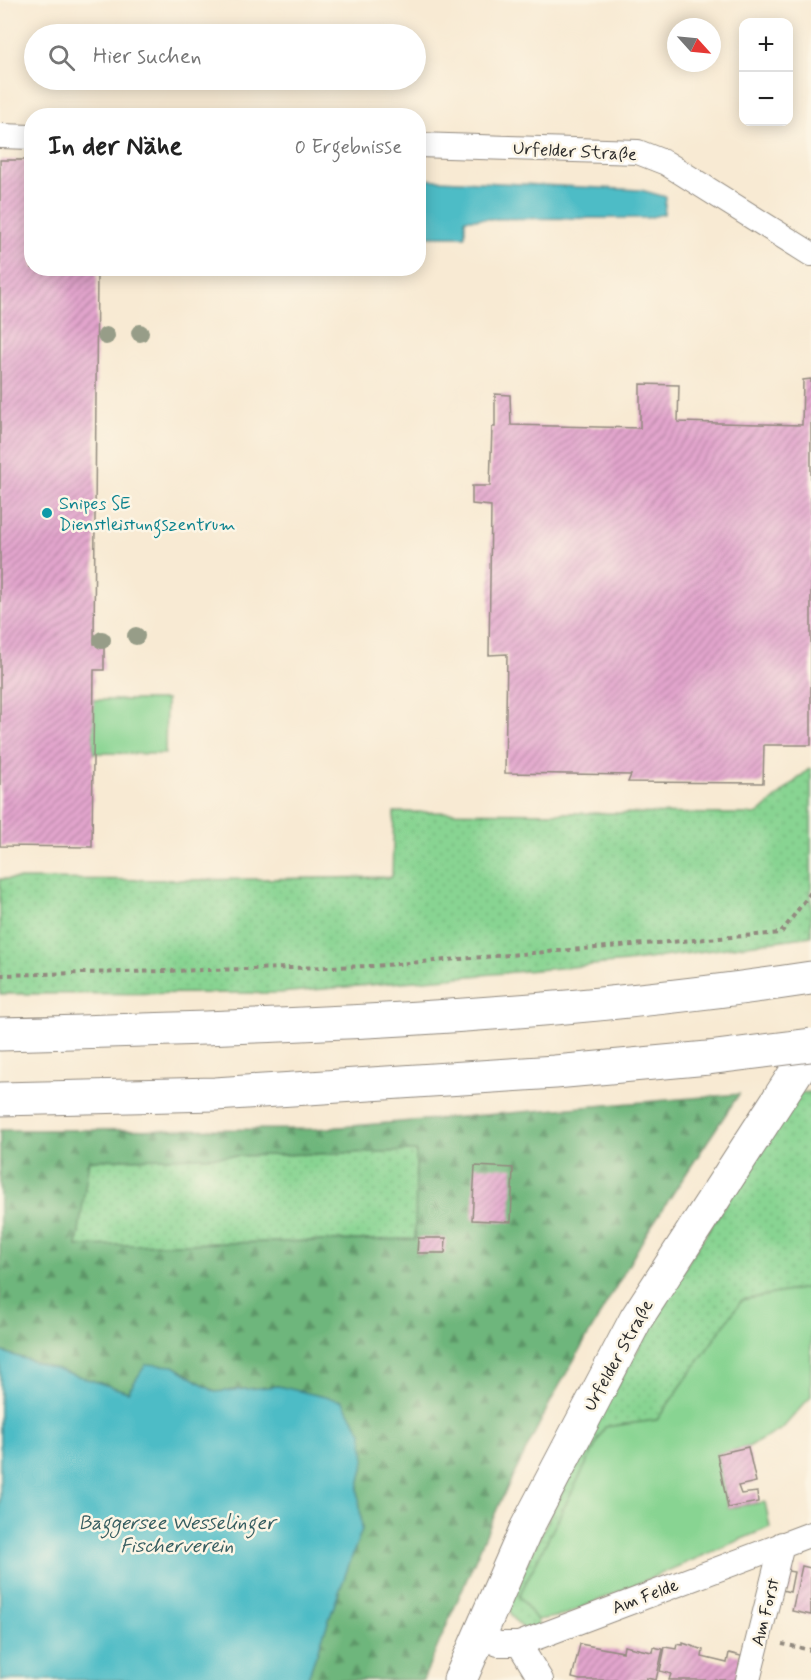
<!DOCTYPE html>
<html lang="de">
<head>
<meta charset="utf-8">
<style>
  :root { --surface:#fff; --page:#f2f2f2; --text:#222; --muted:#767676; --line:#e0e0e0 }
  body { margin:0; font-family:Mynerve,sans-serif; background:var(--page); color:var(--text) }
  .controls { position:absolute; right:18px; top:18px; display:grid; overflow:hidden; border-radius:12px; box-shadow:0 3px 15px #0003 }
  .controls button { width:54px; height:54px; display:grid; place-items:center; padding:0; border:0; border-bottom:2px solid var(--line); background:var(--surface); color:var(--text); font:30px sans-serif }
  .compass { position:absolute; left:667px; top:18px; width:54px; height:54px; border-radius:50%; background:var(--surface); box-shadow:0 3px 15px #0003; rotate:117deg }
  .list { margin:0; padding:0; list-style:none }
  h2 { display:flex; justify-content:space-between; align-items:center; height:78px; margin:0; padding:0 24px; font-size:26px }
  h2 small { font-size:20px; font-weight:400; color:var(--muted) }
  .icon { flex:none; width:33px; height:33px; fill:none; stroke:currentColor; stroke-width:2; stroke-linecap:round; stroke-linejoin:round }
  .map { position:relative; flex:none; width:811px; height:1680px; overflow:hidden }
  .search { position:absolute; background:var(--surface); box-shadow:0 3px 15px #0003; left:24px; top:24px; width:402px; height:66px; display:flex; align-items:center; gap:15px; box-sizing:border-box; padding:0 21px; border-radius:33px; color:var(--muted); font-size:22px }
  .panel { position:absolute; background:var(--surface); box-shadow:0 3px 15px #0003; left:24px; top:108px; width:402px; height:168px; border-radius:24px }
  .map>svg:first-child { display:block }
</style>
</head>
<body>
<div class="map">
<svg width="811" height="1680" viewBox="0 0 811 1680">
  <defs>
    <pattern id="grass-dots" width="8" height="8" patternUnits="userSpaceOnUse" patternTransform="scale(1.5)"><rect width="8" height="8" fill="#88d492"/><path d="M2 2h.1M6 6h.1" fill="none" stroke="#76b67e" stroke-width="1.8" stroke-linecap="round"/></pattern>
    <pattern id="forest-firs" width="22" height="20" patternUnits="userSpaceOnUse" patternTransform="scale(1.5)"><rect width="22" height="20" fill="#6eb67c"/><path d="M5 1l3.5 6h-7zM16 11l3.5 6h-7z" fill="#5b9466"/></pattern>
    <pattern id="building-hatch" width="6" height="6" patternUnits="userSpaceOnUse" patternTransform="scale(1.5)"><rect width="6" height="6" fill="#e3a5cd"/><path d="M-1 1l2-2M0 6l6-6M5 7l2-2" fill="none" stroke="#b887a7"/></pattern>
  </defs>
  <rect width="100%" height="100%" fill="#fcf5e5"/>
  <filter id="ink" filterUnits="userSpaceOnUse"><feTurbulence type="fractalNoise" baseFrequency=".0167" numOctaves="2"/><feDisplacementMap in="SourceGraphic" scale="12" xChannelSelector="R" yChannelSelector="G"/><feConvolveMatrix kernelMatrix="1 2 1 2 8 2 1 2 1" color-interpolation-filters="sRGB"/></filter>
  <filter id="wash" filterUnits="userSpaceOnUse"><feTurbulence type="fractalNoise" baseFrequency=".008" numOctaves="4" result="noise"/><feDisplacementMap in="SourceGraphic" scale="24" xChannelSelector="R" yChannelSelector="G"/><feGaussianBlur stdDeviation="1.35" result="paint"/><feColorMatrix in="noise" values="0 0 0 0 0 0 0 0 0 0 0 0 0 0 0 0 0 1.4 0 .05"/><feComposite in="paint" operator="in"/></filter>
  <g filter="url(#wash)">
    <rect width="100%" height="100%" fill="#f8ead3"/>
    <path fill="url(#grass-dots)" stroke="#5a805e" stroke-width="1.5" d="M 809,769 L 811,769 L 811,936 L 627,962 L 279,993 L 0,994 L 0,879 L 190,880 L 392,877 L 394,812 L 758,814 Z
      M 811,1092 L 811,1287 L 742,1300 L 657,1420 L 605,1427 L 519,1596 L 537,1620 L 539,1628 L 525,1630 C 512,1619 506,1612 511,1595 L 595,1424 L 693,1254 L 798,1093 Z
      M 416,1151 L 416,1239 L 77,1246 L 88,1160 Z"/>
    <path fill="url(#forest-firs)" stroke="#4c7054" stroke-width="1.5" fill-rule="evenodd" d="M 739,1094 L 648,1231 L 554,1395 L 501,1500 L 423,1680 L 307,1680 L 362,1529 L 358,1489 L 365,1460 L 278,1386 L 215,1392 L 174,1366 L 128,1392 L 0,1351 L 0,1130 L 315,1129 ZM 416,1151 L 415,1239 L 77,1246 L 89,1160 Z"/>
    <path fill="#88d492" stroke="#5a805e" stroke-width="1.5" d="M 93,700 L 166,700 L 165,754 L 93,753 Z
      M 811,1287 L 811,1396 L 782,1429 L 748,1447 L 717,1454 L 728,1508 L 765,1502 L 770,1527 L 562,1616 L 537,1620 L 519,1596 L 605,1427 L 657,1420 L 742,1300 Z"/>
    <path fill="#4ebcc6" stroke="#3c7478" stroke-width="1.5" d="M 419,179 L 641,190 L 666,197 L 664,214 L 647,218 L 465,219 L 465,236 L 419,236 Z
      M 0,1351 L 128,1392 L 146,1364 L 174,1366 L 215,1392 L 278,1386 L 342,1401 L 362,1432 L 365,1460 L 358,1489 L 362,1529 L 307,1680 L 0,1680 Z"/>
    <g id="blocks">
      <path fill="url(#building-hatch)" d="M 0,160 L 32,160 L 32,268 L 97,268 L 94,644 L 104,644 L 104,670 L 94,670 L 92,847 L 0,846 Z
        M 811,379 L 811,745 L 764,745 L 763,783 L 628,782 L 631,775 L 505,773 L 507,654 L 489,655 L 491,506 L 472,504 L 472,486 L 490,486 L 492,427 L 495,427 L 495,394 L 510,395 L 511,425 L 640,428 L 640,384 L 679,385 L 678,422 L 802,425 L 803,380 Z
        M 475,1166 L 513,1168 L 511,1222 L 472,1220 Z
        M 418,1238 L 446,1238 L 445,1253 L 417,1253 Z
        M 748,1447 L 756,1482 L 738,1486 L 741,1494 L 757,1492 L 758,1502 L 728,1508 L 717,1454 Z
        M 802,1566 L 811,1568 L 811,1615 L 792,1611 Z
        M 783,1570 L 794,1572 L 790,1592 L 778,1589 Z
        M 683,1643 L 703,1650 L 702,1657 L 727,1663 L 729,1653 L 741,1656 L 736,1680 L 669,1680 L 671,1674 L 660,1671 L 665,1647 L 676,1649 L 677,1644 L 683,1645 Z
        M 580,1644 L 623,1652 L 624,1646 L 652,1652 L 653,1647 L 663,1649 L 656,1680 L 646,1678 L 646,1680 L 580,1680 L 572,1678 Z"/>
    </g>
  </g>
  <g filter="url(#ink)">
    <use href="#blocks" fill-opacity="0" stroke="#928a7f" stroke-width="1.5"/>
    <g fill="none" stroke-linecap="round" stroke-linejoin="round">
      <g stroke="#928a7f" stroke-width="26">
        <path id="minor" d="M 0,136 L 32,137
          M 418,145 L 638,152 L 666,163 L 811,254
          M 479,1634 L 498,1644 L 519,1644 L 811,1534
          M 519,1644 L 541,1680
          M 748,1680 L 782,1544"/>
      </g>
      <g stroke="#928a7f" stroke-width="35">
        <path id="secondary" d="M 460,1680 L 526,1529 L 636,1319 L 811,1049"/>
      </g>
      <g stroke="#928a7f" stroke-width="35">
        <path id="motorway" d="M 0,1034 C 271,1027 543,1019 811,978
          M 0,1099 L 215,1094 L 555,1072 L 708,1058"/>
      </g>
      <path stroke="#928a7f" stroke-width="4" stroke-dasharray="4.5 4.5" stroke-linecap="butt" d="M 0,975 L 372,966 L 781,933 L 811,892
        M 782,1644 L 811,1650"/>
      <use href="#minor" stroke="#fff" stroke-width="24"/>
      <use href="#secondary" stroke="#fff" stroke-width="33"/>
      <use href="#motorway" stroke="#fff" stroke-width="33"/>
      <g stroke="#928a7f" stroke-width="35" stroke-linecap="butt">
        <path id="motorway-bridge" d="M 708,1058 L 811,1045"/>
      </g>
      <use href="#motorway-bridge" stroke="#fff" stroke-width="33"/>
    </g>
    <g fill="#979d88">
      <circle cx="140" cy="333" r="9"/>
      <circle cx="106" cy="336" r="9"/>
      <circle cx="136" cy="636" r="9"/>
      <circle cx="102" cy="640" r="9"/>
    </g>
  </g>
  <circle fill="#0f9aa8" stroke="#fcf5e5" stroke-width="2" cx="47" cy="513" r="6"/>
  <g text-anchor="middle" stroke-width="5" stroke-linejoin="round" paint-order="stroke">
    <g font-size="18" fill="#2b2b2b" stroke="#fcf5e5">
      <text transform="translate(575 151) rotate(3)" y="6">Urfelder Straße</text>
      <text transform="translate(618 1355) rotate(-61)" y="6">Urfelder Straße</text>
      <text transform="translate(645 1596) rotate(-21)" y="6">Am Felde</text>
      <text transform="translate(765 1612) rotate(-76)" y="6">Am Forst</text>
    </g>
    <g font-size="18" fill="#0d838f" stroke="#fcf5e5" text-anchor="start">
      <text x="59" y="509">Snipes SE<tspan x="59" dy="21">Dienstleistungszentrum</tspan></text>
    </g>
    <g font-size="20" font-style="italic" fill="#375e61" stroke="#fcf5e5">
      <text x="177" y="1529">Baggersee Wesselinger<tspan x="177" dy="23">Fischerverein</tspan></text>
    </g>
  </g>
</svg>
<div class="controls">
<button>+</button>
<button>−</button>
</div>
<svg class="compass" viewBox="-18 -18 36 36"><path d="M0-13l5 13h-10z" fill="#e53935"/><path d="M0 13l5-13h-10z" fill="#767676"/></svg>
<div class="search"><svg class="icon" aria-label="search" viewBox="0 0 24 24"><circle cx="10" cy="10" r="6"/><path d="M15 15l6 6"/></svg>Hier suchen</div>
<section class="panel">
<h2>In der Nähe<small>0 Ergebnisse</small></h2>
<ul class="list">
</ul>
</section>
</div>
</body>
</html>
